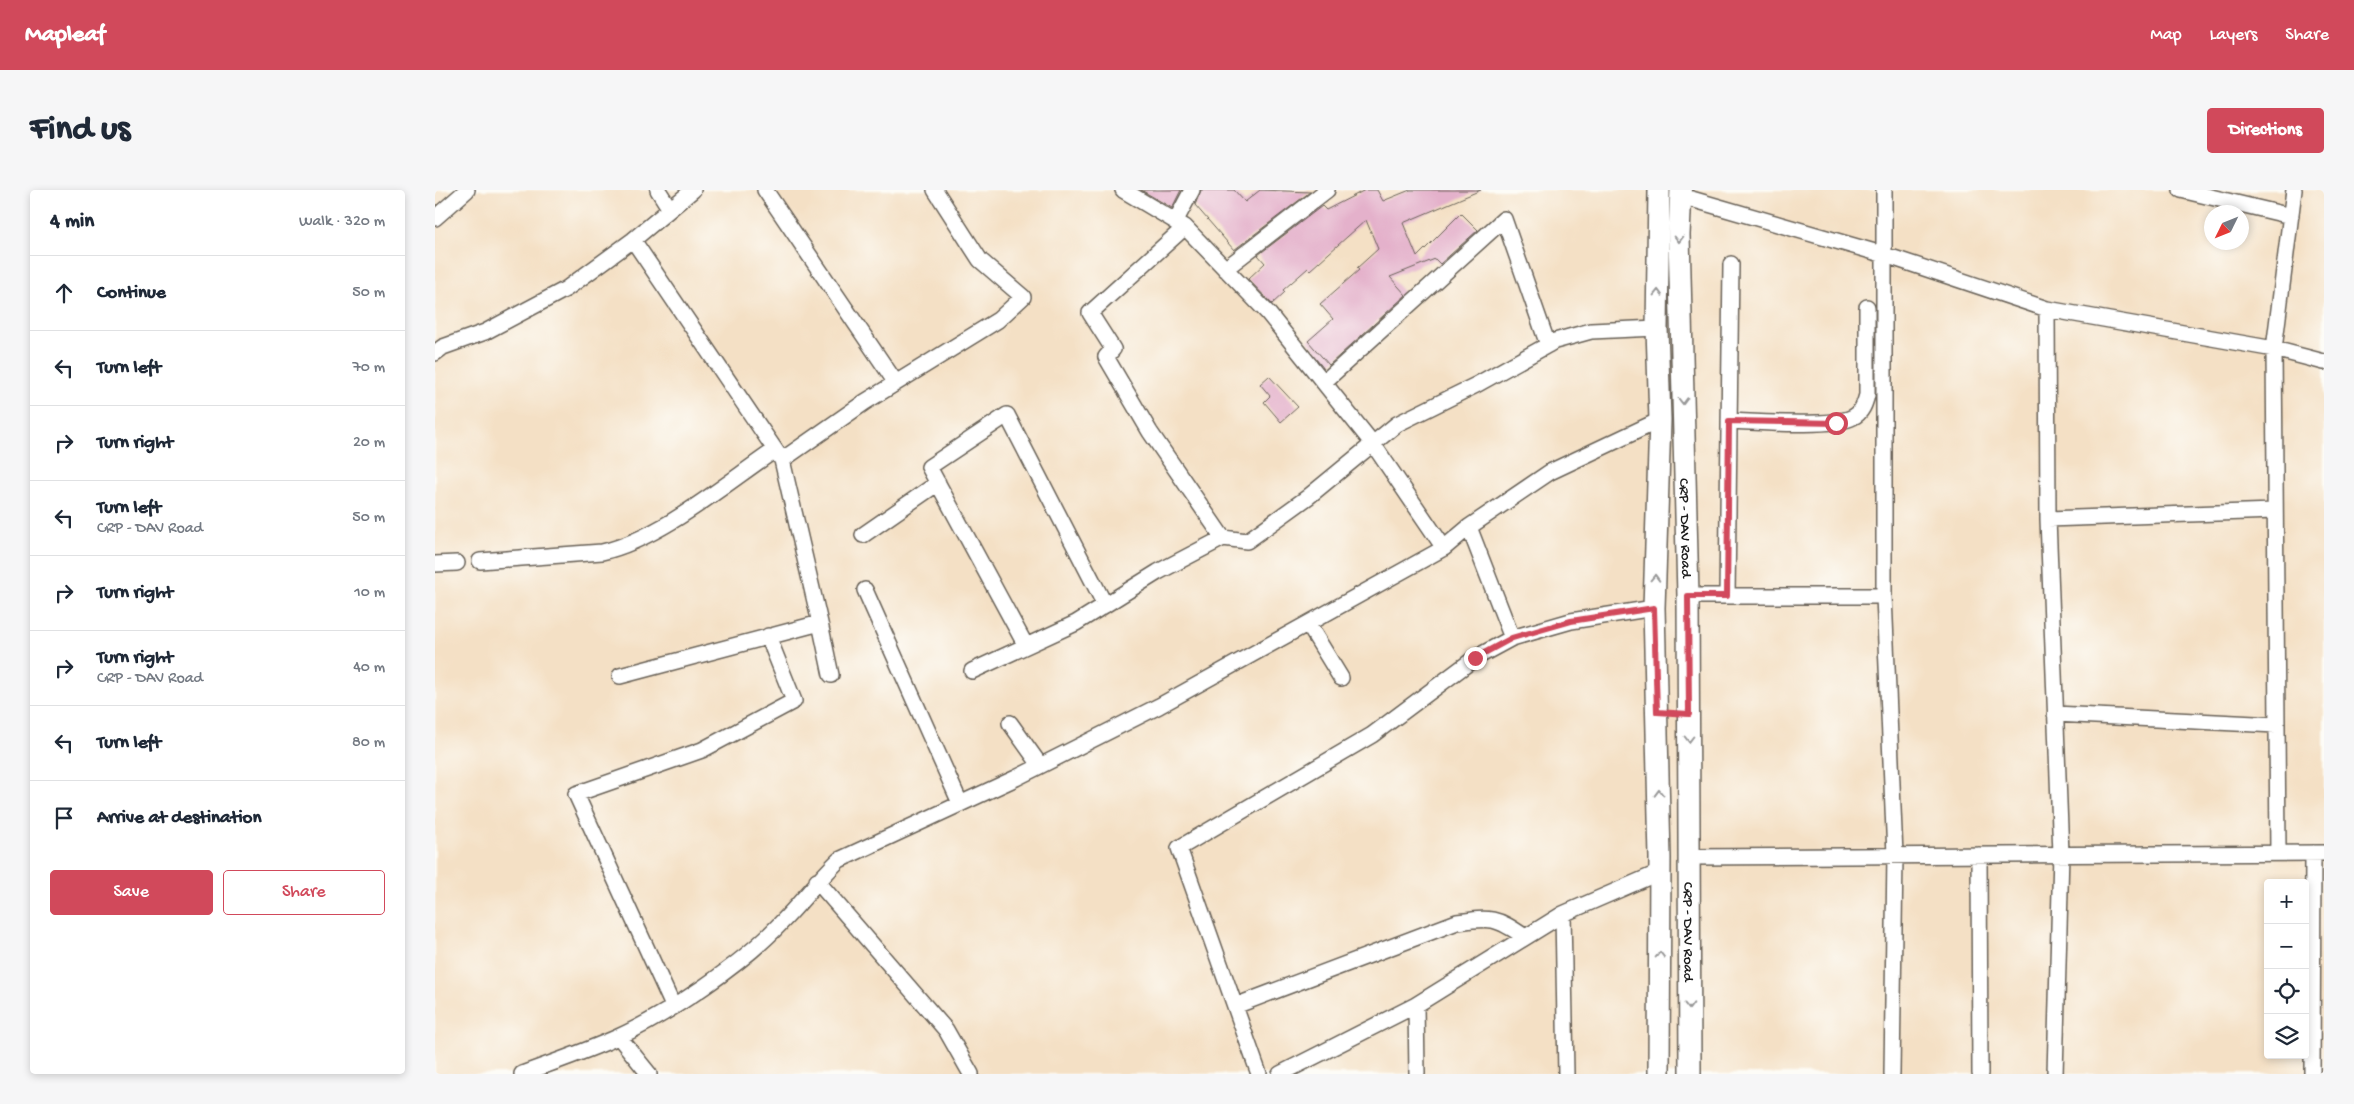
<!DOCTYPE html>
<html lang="en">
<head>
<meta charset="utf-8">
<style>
  :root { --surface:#fff; --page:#f6f6f7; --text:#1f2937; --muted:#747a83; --line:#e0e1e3; --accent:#d1495b }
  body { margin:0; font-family:"Gochi Hand",sans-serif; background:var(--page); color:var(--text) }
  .controls { position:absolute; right:15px; bottom:15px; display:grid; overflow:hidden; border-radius:5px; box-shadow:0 2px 8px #0003 }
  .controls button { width:45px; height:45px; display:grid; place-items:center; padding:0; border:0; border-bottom:1px solid var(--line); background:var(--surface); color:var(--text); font:25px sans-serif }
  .compass { position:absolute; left:1769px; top:15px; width:45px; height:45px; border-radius:50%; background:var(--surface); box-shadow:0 2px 8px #0003; rotate:227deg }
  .stop { position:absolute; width:15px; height:15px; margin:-11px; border:4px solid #d1495b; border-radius:50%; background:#fff }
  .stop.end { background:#d1495b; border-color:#fff; box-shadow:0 1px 5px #0008 }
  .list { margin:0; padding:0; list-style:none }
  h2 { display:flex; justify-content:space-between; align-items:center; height:65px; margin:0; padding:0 20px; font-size:21px }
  h2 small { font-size:16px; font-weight:400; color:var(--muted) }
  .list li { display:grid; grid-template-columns:32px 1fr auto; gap:15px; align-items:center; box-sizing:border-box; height:75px; padding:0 20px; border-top:1px solid var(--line) }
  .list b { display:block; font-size:19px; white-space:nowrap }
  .list p { margin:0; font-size:16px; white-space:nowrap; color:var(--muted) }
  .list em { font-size:16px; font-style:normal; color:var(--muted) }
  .actions { display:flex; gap:10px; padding:15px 20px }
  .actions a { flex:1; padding:11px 0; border:1px solid var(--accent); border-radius:5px; text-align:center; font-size:18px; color:var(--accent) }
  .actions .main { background:var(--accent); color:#fff }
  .icon { flex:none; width:28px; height:28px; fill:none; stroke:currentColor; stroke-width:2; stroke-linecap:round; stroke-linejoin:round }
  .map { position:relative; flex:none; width:1889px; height:884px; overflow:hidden; border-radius:5px }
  header { display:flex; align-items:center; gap:30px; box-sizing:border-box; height:70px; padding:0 25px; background:var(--accent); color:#fff }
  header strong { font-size:24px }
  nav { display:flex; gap:28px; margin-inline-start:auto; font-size:18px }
  .intro { display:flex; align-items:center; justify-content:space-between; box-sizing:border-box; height:120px; padding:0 30px }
  h1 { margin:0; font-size:35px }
  .button { padding:12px 22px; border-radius:5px; background:var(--accent); color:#fff; font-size:18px; font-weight:700 }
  main { display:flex; gap:30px; padding:0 30px }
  aside { flex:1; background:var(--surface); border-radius:5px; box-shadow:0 2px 8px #0003 }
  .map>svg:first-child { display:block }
</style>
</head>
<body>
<header>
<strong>Mapleaf</strong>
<nav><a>Map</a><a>Layers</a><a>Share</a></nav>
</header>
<div class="intro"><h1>Find us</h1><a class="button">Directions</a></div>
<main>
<aside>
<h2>4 min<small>Walk · 320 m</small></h2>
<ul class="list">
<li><svg class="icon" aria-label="ahead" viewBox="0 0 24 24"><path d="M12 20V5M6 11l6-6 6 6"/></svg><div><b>Continue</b></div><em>50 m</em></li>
<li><svg class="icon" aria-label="left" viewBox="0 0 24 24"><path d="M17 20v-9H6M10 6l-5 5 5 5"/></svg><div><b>Turn left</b></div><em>70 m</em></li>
<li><svg class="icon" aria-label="right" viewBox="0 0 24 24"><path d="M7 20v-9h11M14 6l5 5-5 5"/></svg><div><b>Turn right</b></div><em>20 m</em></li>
<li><svg class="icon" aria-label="left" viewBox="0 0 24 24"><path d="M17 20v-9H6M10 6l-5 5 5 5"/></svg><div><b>Turn left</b><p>CRP - DAV Road</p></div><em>50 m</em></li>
<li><svg class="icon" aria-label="right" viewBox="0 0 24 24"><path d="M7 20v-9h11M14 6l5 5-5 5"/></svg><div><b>Turn right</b></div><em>10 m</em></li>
<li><svg class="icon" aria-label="right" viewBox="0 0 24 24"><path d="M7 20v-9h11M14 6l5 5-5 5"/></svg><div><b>Turn right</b><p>CRP - DAV Road</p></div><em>40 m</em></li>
<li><svg class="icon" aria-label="left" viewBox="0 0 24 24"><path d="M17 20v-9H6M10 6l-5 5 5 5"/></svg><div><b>Turn left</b></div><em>80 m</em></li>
<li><svg class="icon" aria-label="arrive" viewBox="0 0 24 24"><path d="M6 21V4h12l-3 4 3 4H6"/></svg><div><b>Arrive at destination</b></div></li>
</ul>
<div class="actions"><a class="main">Save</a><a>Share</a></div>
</aside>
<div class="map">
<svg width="1889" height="884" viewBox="0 0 1889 884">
  <rect width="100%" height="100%" fill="#fdfcf7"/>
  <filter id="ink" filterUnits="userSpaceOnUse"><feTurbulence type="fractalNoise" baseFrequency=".02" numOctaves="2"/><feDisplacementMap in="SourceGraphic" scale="10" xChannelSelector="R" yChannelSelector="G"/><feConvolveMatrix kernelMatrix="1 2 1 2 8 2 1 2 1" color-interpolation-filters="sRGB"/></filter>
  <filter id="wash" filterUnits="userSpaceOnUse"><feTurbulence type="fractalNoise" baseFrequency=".0096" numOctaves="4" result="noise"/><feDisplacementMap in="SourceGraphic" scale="20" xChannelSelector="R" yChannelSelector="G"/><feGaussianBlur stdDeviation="1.12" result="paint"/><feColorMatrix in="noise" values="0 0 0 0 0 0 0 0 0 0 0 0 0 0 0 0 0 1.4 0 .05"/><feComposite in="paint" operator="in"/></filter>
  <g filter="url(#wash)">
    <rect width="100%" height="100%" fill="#f4e0c5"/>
    <g id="blocks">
      <path fill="#e4b1cb" d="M 706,0 L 746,0 L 737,18 Z
        M 766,0 L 799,0 L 810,12 L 825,0 L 875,2 L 799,60 L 760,15 Z
        M 930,0 L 942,0 L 948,11 L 975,0 L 1046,0 L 968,33 L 982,67 L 1026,23 L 1043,40 L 1005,74 L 1000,69 L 955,87 L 971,105 L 894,175 L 873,151 L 898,129 L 885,114 L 924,80 L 922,78 L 943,59 L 931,30 L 875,80 L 873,78 L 848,100 L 850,102 L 837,114 L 813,89 L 830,73 L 823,65 L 887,16 L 891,20 Z
        M 834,186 L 863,217 L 846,232 L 829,212 L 835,206 L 825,194 Z"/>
    </g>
  </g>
  <g filter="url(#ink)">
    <use href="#blocks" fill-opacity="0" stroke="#686157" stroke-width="1"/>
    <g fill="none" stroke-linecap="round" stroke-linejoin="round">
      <g stroke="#686157" stroke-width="18">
        <path id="street" d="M 223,0 L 235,19
          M 330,0 L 461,193
          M 688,0 L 750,37 L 833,123 L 938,254 L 1009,358
          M 1449,0 L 1449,406 L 1460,665 L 1457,884
          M 1746,0 L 1856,26
          M 1246,6 L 1450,65 L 1612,119 L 1839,159 L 1889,172
          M 0,28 L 32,0
          M 740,32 L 757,0
          M 750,37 L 655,123 L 678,159 L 671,167 L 715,242 L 788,348
          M 790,79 L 892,0
          M 1612,119 L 1613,329 L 1626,664 L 1620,884
          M 0,163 L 8,157 L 50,142 L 131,99 L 198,50 L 258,0
          M 889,192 L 1069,29 L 1113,155
          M 1294,231 C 1321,232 1399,238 1418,227 C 1427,223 1430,213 1432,205 L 1432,117
          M 347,270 L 430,212 L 563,130 L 588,107 L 545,70 L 500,0
          M 1613,329 L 1839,321
          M 1034,337 L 1077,448
          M 428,345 L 503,293
          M 45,371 L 167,362 C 225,349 290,294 340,260
          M 0,374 L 22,373
          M 430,400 L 525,613
          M 1253,406 L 1449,406
          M 1292,406 L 1296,74
          M 385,433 L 396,485
          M 873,434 L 906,488
          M 591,456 L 494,277 L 572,225 L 670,415
          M 537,481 L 641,433 L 723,382 L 788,348 L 812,351 L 873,307 L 962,234 L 1041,195 L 1120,151 L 1156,141 L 1222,138
          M 185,486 L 385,433 L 347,270 L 198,50
          M 1620,524 L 1841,535
          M 575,533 L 605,575
          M 1843,663 L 1839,159 L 1859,0
          M 1544,665 L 1545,884
          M 1253,667 L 1889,663
          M 382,691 L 511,840 L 536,884
          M 1128,724 L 1131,884
          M 981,815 L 1128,724 L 1225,682
          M 238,816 L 141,604 L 267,560 L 359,511 L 333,446
          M 800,816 L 1022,732 C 1056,727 1061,727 1090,747
          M 184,847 L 214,884
          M 87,884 C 119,872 152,861 183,847 C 234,824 307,774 345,734 C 366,713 383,690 404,670 L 581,588 L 724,516 L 1009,358 L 1034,337 L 1115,282 L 1225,230
          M 824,884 L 744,658 L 937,545 L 1040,468 L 1077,448 L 1136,431 L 1219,418
          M 845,884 L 981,815 L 982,884
          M 1877,884 L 1878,663"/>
      </g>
      <g stroke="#686157" stroke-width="24">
        <g id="secondary">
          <path d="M 1224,0 L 1222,138 L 1225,230 L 1219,418 L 1225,668 L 1224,884"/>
          <path id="s1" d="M 1246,0 L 1244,45 L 1253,406 L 1255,884"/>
        </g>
      </g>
      <use href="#street" stroke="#fff" stroke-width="15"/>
      <use href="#secondary" stroke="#fff" stroke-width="21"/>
    </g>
    <defs><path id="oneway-chevron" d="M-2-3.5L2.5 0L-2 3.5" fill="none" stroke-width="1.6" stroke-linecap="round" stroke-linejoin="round" transform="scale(1.25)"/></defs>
    <g stroke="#999">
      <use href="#oneway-chevron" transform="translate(1244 49) rotate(90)"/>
      <use href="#oneway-chevron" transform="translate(1223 103) rotate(-89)"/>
      <use href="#oneway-chevron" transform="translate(1248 211) rotate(89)"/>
      <use href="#oneway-chevron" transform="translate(1220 388) rotate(-88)"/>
      <use href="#oneway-chevron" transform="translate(1254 549) rotate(90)"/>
      <use href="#oneway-chevron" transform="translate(1224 603) rotate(-91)"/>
      <use href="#oneway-chevron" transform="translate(1225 765) rotate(-90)"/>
      <use href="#oneway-chevron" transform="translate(1254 816) rotate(89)"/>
    </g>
  </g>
  <g fill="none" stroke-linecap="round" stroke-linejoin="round" filter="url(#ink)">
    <path stroke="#d1495b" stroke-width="6" d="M 1040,468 L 1077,448 L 1136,431 L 1219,418 L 1222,522 L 1254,524 L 1253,406 L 1292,406 L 1294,231 L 1401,233"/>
  </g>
  <g text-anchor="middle" stroke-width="4" stroke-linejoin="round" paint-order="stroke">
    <g font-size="15" fill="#1c1c1c" stroke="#fdfcf7">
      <text dy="5" stroke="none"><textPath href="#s1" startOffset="338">CRP - DAV Road</textPath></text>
      <text dy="5" stroke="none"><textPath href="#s1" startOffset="742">CRP - DAV Road</textPath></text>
    </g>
  </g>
</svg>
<div class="controls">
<button>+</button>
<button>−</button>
<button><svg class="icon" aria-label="locate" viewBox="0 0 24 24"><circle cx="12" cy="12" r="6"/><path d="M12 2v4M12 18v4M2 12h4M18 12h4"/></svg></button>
<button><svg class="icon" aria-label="layers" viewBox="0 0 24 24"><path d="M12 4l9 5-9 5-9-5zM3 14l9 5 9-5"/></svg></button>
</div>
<svg class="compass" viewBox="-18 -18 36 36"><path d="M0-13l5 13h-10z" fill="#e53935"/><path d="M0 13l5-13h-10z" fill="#747a83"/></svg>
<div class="stop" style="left:1401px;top:233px"></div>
<div class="stop end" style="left:1040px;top:468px"></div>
</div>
</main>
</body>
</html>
